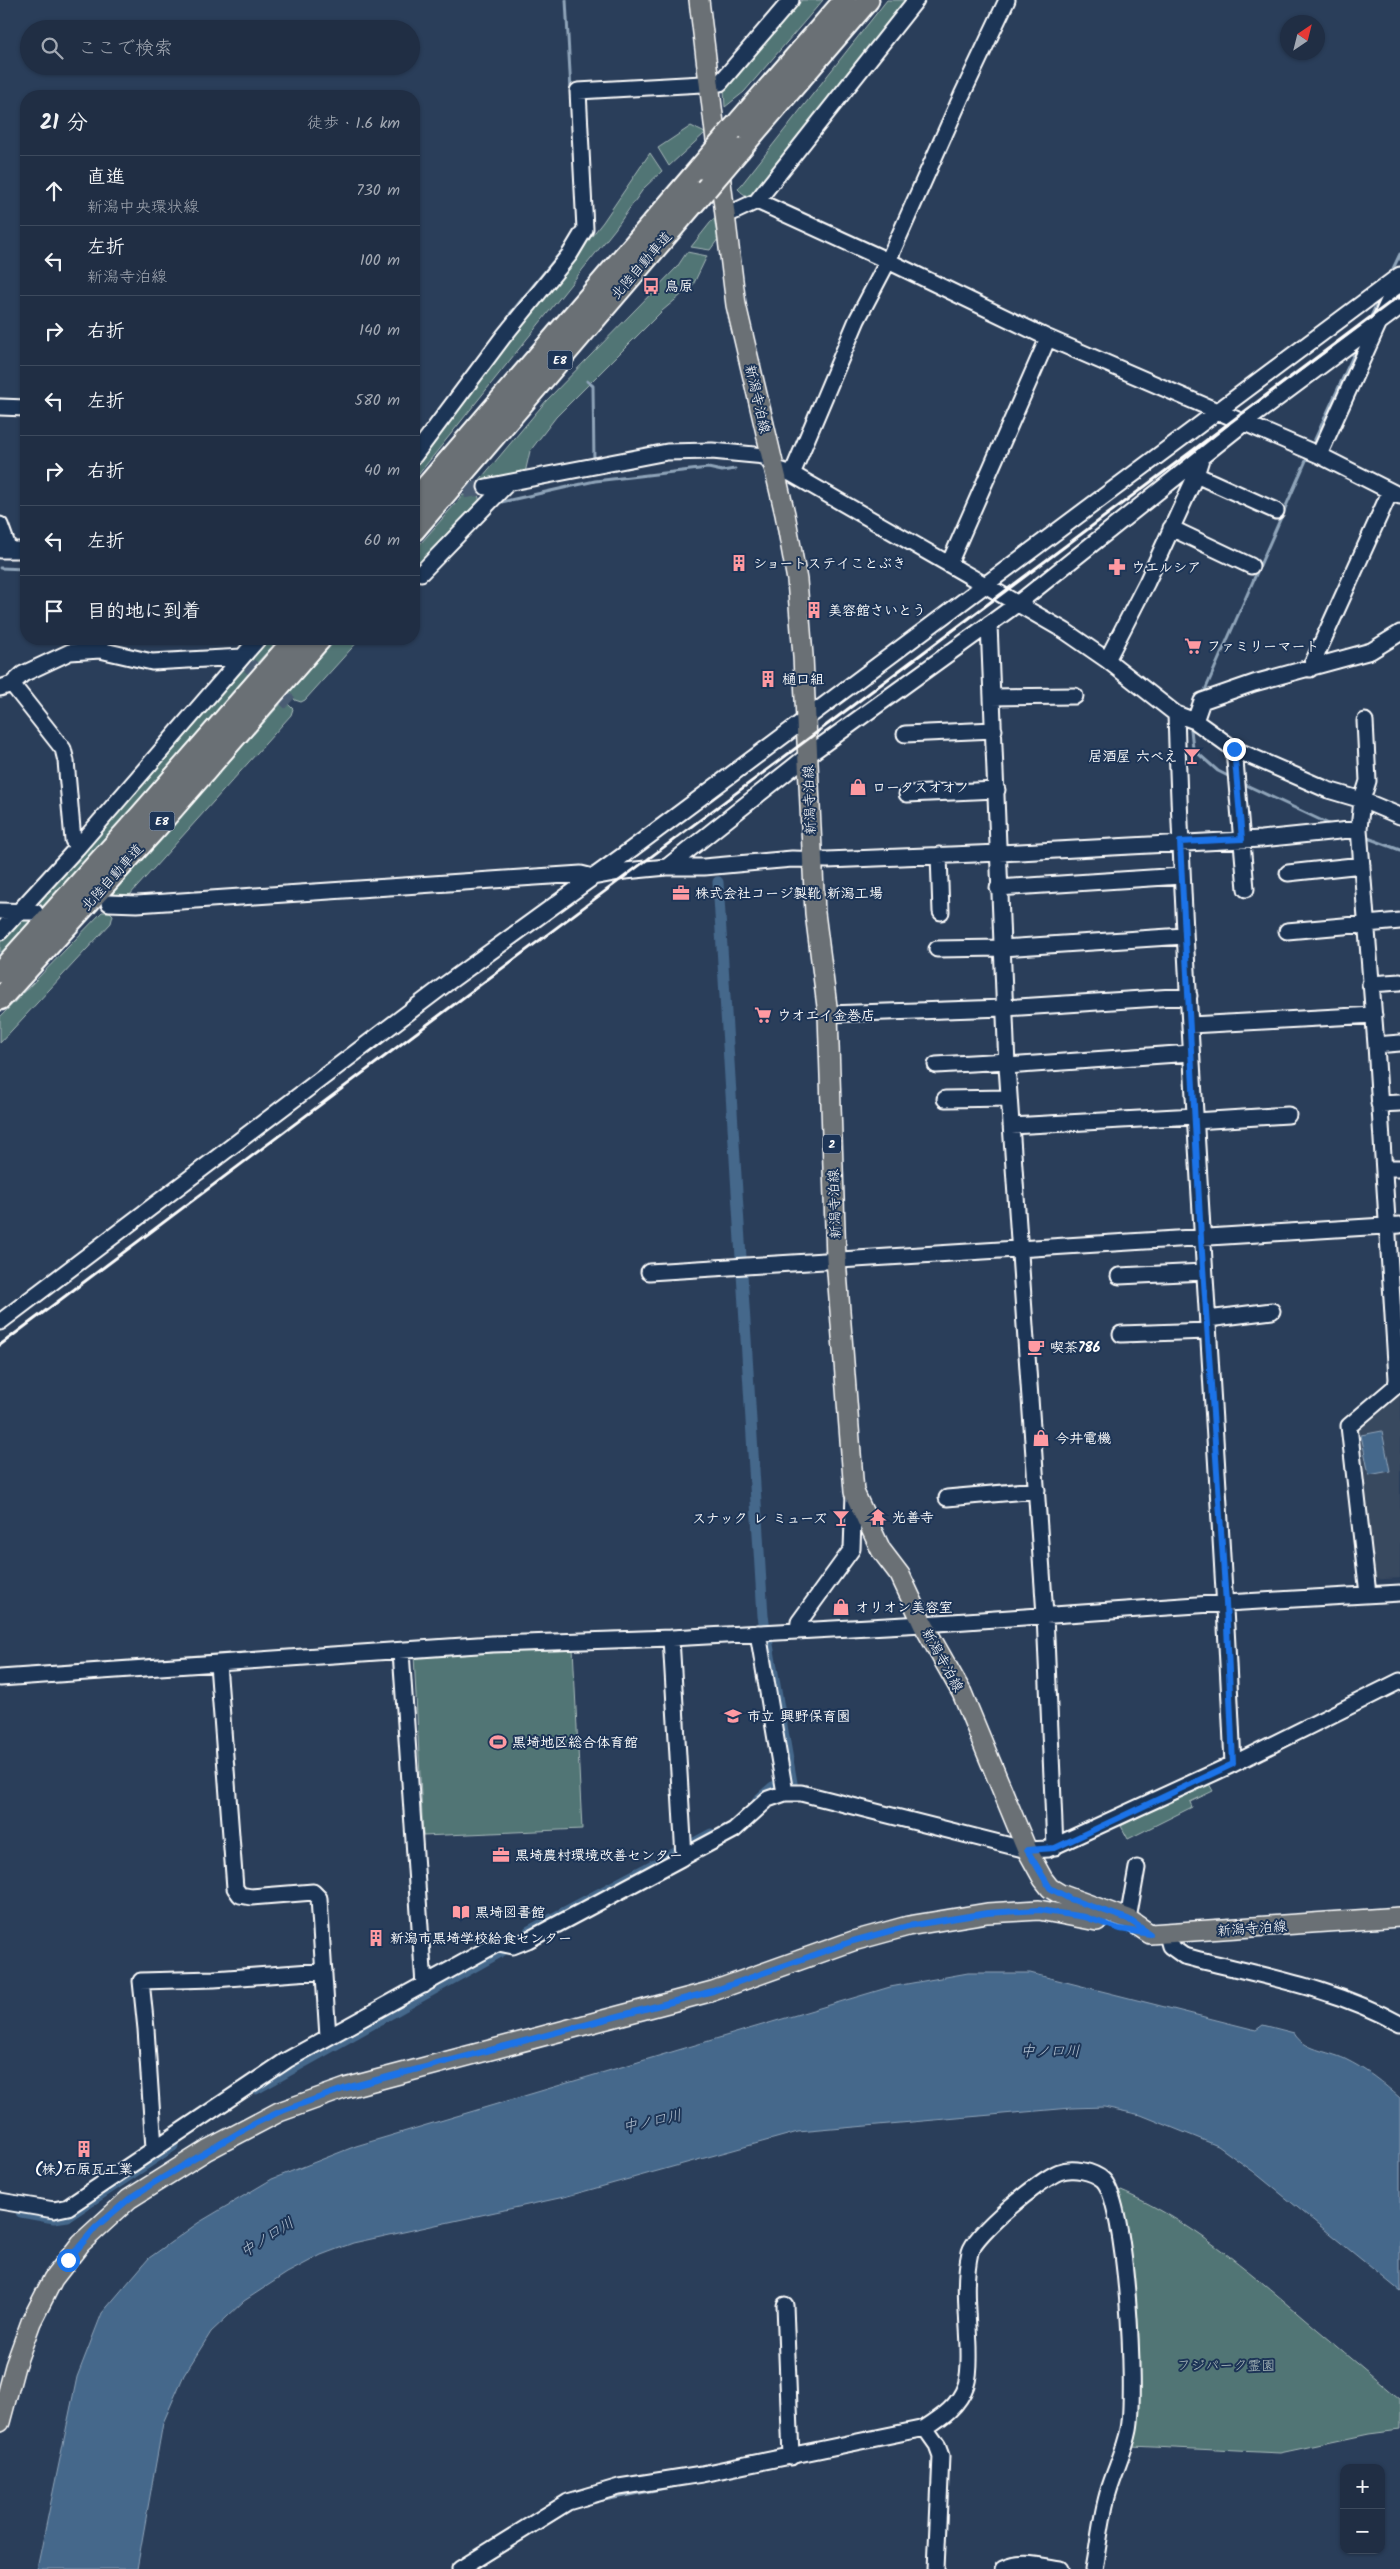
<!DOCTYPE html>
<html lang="ja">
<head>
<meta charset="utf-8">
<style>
  :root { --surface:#202e44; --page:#2d3a4f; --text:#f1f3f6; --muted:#a2a8b2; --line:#3d4a5d }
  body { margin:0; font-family:Kalam,"Klee One",sans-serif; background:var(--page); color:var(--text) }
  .controls { position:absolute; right:15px; bottom:15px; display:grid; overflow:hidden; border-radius:10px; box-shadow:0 1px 4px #0004 }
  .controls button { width:45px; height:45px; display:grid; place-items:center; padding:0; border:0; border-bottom:1px solid var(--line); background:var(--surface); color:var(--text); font:25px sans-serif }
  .compass { position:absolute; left:1280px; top:15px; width:45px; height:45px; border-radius:50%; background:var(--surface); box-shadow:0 1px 4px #0004; rotate:35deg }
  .stop { position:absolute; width:15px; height:15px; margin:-11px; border:4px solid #1a73e8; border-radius:50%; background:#fff }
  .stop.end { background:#1a73e8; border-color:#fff; box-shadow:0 1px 5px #0008 }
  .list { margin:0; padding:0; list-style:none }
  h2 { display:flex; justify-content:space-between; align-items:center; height:65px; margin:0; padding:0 20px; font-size:21px }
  h2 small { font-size:16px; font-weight:400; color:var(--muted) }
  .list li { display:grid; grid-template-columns:32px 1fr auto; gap:15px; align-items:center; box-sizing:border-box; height:70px; padding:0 20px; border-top:1px solid var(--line) }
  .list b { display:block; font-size:19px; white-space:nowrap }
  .list p { margin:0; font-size:16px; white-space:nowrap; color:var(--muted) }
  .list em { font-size:16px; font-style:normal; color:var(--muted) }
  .icon { flex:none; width:28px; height:28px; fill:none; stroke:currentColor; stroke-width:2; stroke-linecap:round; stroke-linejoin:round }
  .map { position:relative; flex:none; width:1400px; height:2569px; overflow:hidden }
  .search { position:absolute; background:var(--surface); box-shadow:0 1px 4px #0004; left:20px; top:20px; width:400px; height:55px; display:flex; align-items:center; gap:12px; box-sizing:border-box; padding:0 18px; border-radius:28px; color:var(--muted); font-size:19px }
  .panel { position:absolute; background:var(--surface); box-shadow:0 1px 4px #0004; left:20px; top:90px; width:400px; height:555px; border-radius:20px }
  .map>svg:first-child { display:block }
</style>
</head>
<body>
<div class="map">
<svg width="1400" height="2569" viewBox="0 0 1400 2569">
  <rect width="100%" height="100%" fill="#2a3e5a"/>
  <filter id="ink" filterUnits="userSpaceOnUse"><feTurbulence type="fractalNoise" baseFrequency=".02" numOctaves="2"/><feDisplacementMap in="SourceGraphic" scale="10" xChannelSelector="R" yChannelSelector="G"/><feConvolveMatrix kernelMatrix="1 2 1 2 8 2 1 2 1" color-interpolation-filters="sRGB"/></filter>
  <g filter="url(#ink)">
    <path fill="#39485e" d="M 1400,1224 L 1400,1310 L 1393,1225 Z
      M 1400,1387 L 1400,1578 L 1370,1580 L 1354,1425 Z"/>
    <path fill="#517474" stroke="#a8baba" d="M 802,0 L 823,0 L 744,92 L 725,107 L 724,90 Z
      M 887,0 L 910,0 L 757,193 C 748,198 745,196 738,189 Z
      M 691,126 L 705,133 L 669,166 L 658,148 Z
      M 650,153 L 662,171 L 644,188 L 615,229 L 414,480 L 414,461 L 603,222 Z
      M 714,218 L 718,239 L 710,250 L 691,247 Z
      M 687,252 L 707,256 L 693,285 L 662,311 L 556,417 L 530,451 L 525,473 L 478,482 L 546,401 L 677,267 Z
      M 478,494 L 480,503 L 414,579 L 414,551 L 463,495 Z
      M 264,639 L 279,639 L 255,665 L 249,657 Z
      M 337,639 L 360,639 L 305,700 L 301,702 L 295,700 L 289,692 Z
      M 241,663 L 250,672 L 57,894 L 43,907 L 38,901 L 41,890 Z
      M 284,700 L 293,709 L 291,715 L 128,897 L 120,899 L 113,892 Z
      M 102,912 L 110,912 L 113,915 L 111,923 L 0,1043 L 0,1017 Z
      M 37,915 L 0,954 L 0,939 L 19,918 Z
      M 573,1648 L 582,1829 L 423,1836 L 414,1655 Z
      M 1208,1782 L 1213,1791 L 1190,1802 L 1192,1807 L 1128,1839 L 1121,1826 Z
      M 1114,2188 C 1181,2215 1235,2259 1290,2306 C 1326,2337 1363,2368 1400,2399 L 1400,2430 L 1369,2434 L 1280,2453 L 1131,2446 C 1138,2430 1137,2412 1138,2394 C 1141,2323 1129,2256 1114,2188 Z"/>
    <path fill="#44678b" stroke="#8fa4b9" d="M 1382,1431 L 1390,1471 L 1369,1475 L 1361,1435 Z
      M 968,1973 L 1030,1973 L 1256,2030 L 1263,2025 L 1294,2033 C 1303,2050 1328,2051 1345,2059 C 1366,2069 1383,2083 1400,2098 L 1400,2291 L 1254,2172 L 1218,2146 L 1141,2115 L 1104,2107 L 1071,2108 L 798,2132 L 564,2197 L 353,2243 L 321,2255 L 287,2273 L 244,2301 L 211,2332 L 184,2375 L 163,2423 L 137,2569 L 37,2569 L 77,2377 L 102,2313 L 149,2258 L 198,2223 L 272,2179 L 356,2146 L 890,1987 Z"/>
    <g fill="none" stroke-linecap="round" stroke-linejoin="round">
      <path stroke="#8fa4b9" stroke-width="3" d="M 566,0 L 571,91
        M 1390,275 L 1400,254
        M 510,314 L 570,241
        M 1368,323 L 1380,297
        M 587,381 L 593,386 L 594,463
        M 1311,448 L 1357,347
        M 497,503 L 595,481 L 708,468 L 722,471 L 735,469
        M 0,568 L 26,569
        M 1203,695 L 1308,456
        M 1192,725 L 1191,729 L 1193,749 L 1218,771 L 1232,778
        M 1242,783 L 1331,825
        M 1365,837 L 1400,850
        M 594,2502 L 676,2486
        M 536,2531 L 576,2506"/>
      <path stroke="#44678b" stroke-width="11" d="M 718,882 L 763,1616 L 792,1783 L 773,1787 L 758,1800
        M 529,1931 L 711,1834
        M 256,2089 L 502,1951 L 513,1941
        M 21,2212 L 54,2218 L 68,2216 L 173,2146"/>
      <path stroke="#4a5b73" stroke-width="15" stroke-dasharray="15 8" stroke-linecap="butt" d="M 441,495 L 486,487
        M 249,665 L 290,703"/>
      <g stroke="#fff" stroke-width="19">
        <path id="minor" d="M 757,201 L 916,0
          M 727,215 L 757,201 L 888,261 L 1048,338 L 1319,455 L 1400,496
          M 0,407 L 26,408
          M 1319,455 L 1400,276
          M 414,456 L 503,337 L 570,254 L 585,229 L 578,91 L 720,83 L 791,0
          M 792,474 L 857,320 L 888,261 L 962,95 L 1007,0
          M 1196,475 L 1276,511
          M 486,487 L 667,452 L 712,451 L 765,456 L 774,468 L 792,474 L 1065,631 L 1107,660 L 1176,714 L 1195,721 L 1234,749 L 1328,790 L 1362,800 L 1400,816
          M 0,525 L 9,550
          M 1171,528 L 1251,566
          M 0,550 L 26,550
          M 949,564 L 1048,338
          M 421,573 L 508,483
          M 989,624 L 1007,1066 L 1045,1615 L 1055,1847
          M 1107,660 L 1147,582 L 1196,475 L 1202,456
          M 1310,669 L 1390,492
          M 12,684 L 63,749 L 66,761 L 73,840 L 77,848
          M 0,688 L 12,684 L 23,674 L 70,652 L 100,650 L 152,662 L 242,657
          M 992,697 L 1075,696
          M 1176,714 C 1187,1064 1217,1413 1233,1764
          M 1195,721 L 1202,701 L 1254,683 L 1371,651 L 1400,633
          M 1365,721 L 1368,781 L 1362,800 L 1359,829 L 1376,1045 L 1397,1379 L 1396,1386 L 1349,1426 L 1368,1594
          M 905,734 L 994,730
          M 1234,749 L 1246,889
          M 907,794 L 997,790
          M 939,855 L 941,912
          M 667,867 L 807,756 L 1017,604 L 1244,423 L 1400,307
          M 1288,873 L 1362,865
          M 998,888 L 1181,876
          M 109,903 L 137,904 L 581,874 L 593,877 L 625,871 L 667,867 L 704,867 L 792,859 L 827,860 L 1000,853 L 1261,839 L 1359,829
          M 0,911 L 35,912
          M 1287,931 L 1400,921
          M 0,932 L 77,848 L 258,639
          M 937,949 L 1002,948 L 1184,936
          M 1370,984 L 1400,982
          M 828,1014 L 1004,1008 L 1189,996
          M 1190,1025 L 1374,1015
          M 1376,1045 L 1400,1043
          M 936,1065 L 1007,1061
          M 1007,1066 L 1191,1053
          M 945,1099 L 1009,1098
          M 1379,1104 L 1400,1103
          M 1195,1121 L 1288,1115
          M 1011,1126 L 1195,1116
          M 1385,1168 L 1400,1168
          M 649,1272 L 1400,1225
          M 1119,1276 L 1204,1272
          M 1208,1319 L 1272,1311
          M 0,1322 L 446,984 L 625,854 L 1400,275
          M 1121,1334 L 1208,1331
          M 947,1498 L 1037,1490
          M 798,1630 L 799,1622 L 852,1549 L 854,1494
          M 758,1633 L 785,1793
          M 671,1638 L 684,1857
          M 401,1652 L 424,1985
          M 218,1664 L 235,1888 L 240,1895 L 251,1897 L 313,1892 L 319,1898 L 328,2037
          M 0,1678 L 492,1644 L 671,1638 L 923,1624 L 1226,1603 L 1400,1593
          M 1128,1919 L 1137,1868
          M 1167,1935 L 1170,1946 L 1184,1956 C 1257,1975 1334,1987 1400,2024
          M 154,2148 L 146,2029 L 141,1981 L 214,1979 L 324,1971
          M 0,2201 L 54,2210 L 68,2207 L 287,2060 L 495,1945 L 499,1943 L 513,1946 L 528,1940 L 734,1830 L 768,1799 L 785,1793 L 801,1793 L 1027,1850 L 1048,1849 L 1233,1764 L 1400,1681
          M 785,2305 L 791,2457
          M 925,2428 L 937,2445 L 941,2456 L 936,2569
          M 460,2569 L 568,2502 L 619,2487 L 702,2474 L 925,2428 C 942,2417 959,2406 966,2385 C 970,2373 969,2360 969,2347 C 968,2316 963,2283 970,2252 C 975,2233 1041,2179 1059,2172 C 1072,2167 1093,2171 1103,2180 C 1127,2204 1136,2393 1129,2429 C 1125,2450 1115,2470 1109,2490 C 1101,2515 1099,2543 1094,2569
          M 1003,2569 C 1021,2560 1041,2566 1060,2569"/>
      </g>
      <g stroke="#fff" stroke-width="22">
        <path id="major" d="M 699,0 L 736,305 L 785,514 L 797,580 L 803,656 L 815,913 L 828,1014 L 836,1259 L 854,1492 L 881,1550 L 900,1575 L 923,1624 L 962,1693 L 1027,1850 L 1043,1879 L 1050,1888 L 1060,1894 L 1128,1919 L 1150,1934 L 1400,1917
          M 0,2422 L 15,2366 L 31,2322 L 53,2279 L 81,2243 L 129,2199 L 207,2150 L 279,2112 L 346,2088 L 713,1991 L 853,1941 L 908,1926 L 987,1913 L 1039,1910 L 1097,1921"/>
      </g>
      <g stroke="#fff" stroke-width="25">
        <path id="highway" d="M 732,130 L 845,0
          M 740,149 L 868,0
          M 414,501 L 700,168
          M 414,530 L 706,189
          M 0,972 L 141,815 L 295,639
          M 0,999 L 155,829 L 320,639"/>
      </g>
      <use href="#minor" stroke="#1d3557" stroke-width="15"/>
      <use href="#major" stroke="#6a7074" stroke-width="19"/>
      <use href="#highway" stroke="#6a7074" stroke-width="21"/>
      <path stroke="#fff" stroke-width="3" d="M 0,1345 L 1400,295"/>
      <g stroke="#fff" stroke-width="25" stroke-linecap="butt">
        <path id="highway-bridge" d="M 700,168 L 732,130
          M 706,189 L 740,149"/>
      </g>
      <use href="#highway-bridge" stroke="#6a7074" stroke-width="21"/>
    </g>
  </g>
  <g fill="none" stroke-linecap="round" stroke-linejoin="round" filter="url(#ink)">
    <path stroke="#1a73e8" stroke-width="6" d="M 68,2260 L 96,2227 L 129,2199 L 152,2184 L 250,2126 L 279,2112 L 346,2088 L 713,1991 L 853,1941 L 908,1926 L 987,1913 L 1039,1910 L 1085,1917 L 1120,1929 L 1150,1934 L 1128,1919 L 1070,1899 L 1050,1888 L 1027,1850 L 1055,1848 L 1233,1764 L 1226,1603 L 1201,1238 L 1180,842 L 1242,839 L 1234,749"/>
  </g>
  <defs>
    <g id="bus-bare" transform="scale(1.35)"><path d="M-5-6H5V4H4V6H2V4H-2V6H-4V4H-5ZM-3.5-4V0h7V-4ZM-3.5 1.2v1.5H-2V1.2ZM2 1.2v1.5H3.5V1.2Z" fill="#ff9aa2" stroke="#1d3557" stroke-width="2.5" paint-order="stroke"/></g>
    <g id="building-bare" transform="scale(1.35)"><path d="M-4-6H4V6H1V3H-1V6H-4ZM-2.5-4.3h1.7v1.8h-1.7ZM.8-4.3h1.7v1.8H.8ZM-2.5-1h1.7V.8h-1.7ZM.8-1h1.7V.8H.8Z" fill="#ff9aa2" stroke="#1d3557" stroke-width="2.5" paint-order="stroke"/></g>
    <g id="pharmacy-bare" transform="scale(1.35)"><path d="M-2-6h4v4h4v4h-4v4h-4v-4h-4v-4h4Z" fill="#ff9aa2" stroke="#1d3557" stroke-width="2.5" paint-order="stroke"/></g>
    <g id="supermarket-bare" transform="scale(1.35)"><path d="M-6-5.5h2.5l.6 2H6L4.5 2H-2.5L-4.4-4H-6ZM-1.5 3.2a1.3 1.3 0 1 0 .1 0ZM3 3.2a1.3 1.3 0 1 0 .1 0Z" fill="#ff9aa2" stroke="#1d3557" stroke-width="2.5" paint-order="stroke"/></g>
    <g id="bar-bare" transform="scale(1.35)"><path d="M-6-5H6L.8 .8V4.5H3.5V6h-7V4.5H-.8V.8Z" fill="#ff9aa2" stroke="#1d3557" stroke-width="2.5" paint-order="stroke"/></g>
    <g id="shop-bare" transform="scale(1.35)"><path d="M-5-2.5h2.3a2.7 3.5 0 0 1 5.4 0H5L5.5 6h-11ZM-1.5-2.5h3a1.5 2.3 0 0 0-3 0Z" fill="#ff9aa2" stroke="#1d3557" stroke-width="2.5" paint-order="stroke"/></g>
    <g id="office-bare" transform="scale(1.35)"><path d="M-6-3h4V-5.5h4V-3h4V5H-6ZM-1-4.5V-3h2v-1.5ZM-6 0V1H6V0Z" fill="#ff9aa2" stroke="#1d3557" stroke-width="2.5" paint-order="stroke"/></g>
    <g id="cafe-bare" transform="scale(1.35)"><path d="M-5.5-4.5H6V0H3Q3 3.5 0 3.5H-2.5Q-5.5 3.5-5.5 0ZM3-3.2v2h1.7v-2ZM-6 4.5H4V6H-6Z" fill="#ff9aa2" stroke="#1d3557" stroke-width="2.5" paint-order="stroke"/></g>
    <g id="temple-bare" transform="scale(1.35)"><path d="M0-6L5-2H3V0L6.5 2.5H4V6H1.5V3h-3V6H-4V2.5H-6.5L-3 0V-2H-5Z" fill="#ff9aa2" stroke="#1d3557" stroke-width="2.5" paint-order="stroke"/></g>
    <g id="school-bare" transform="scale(1.35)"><path d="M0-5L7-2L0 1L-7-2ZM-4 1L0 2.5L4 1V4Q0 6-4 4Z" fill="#ff9aa2" stroke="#1d3557" stroke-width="2.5" paint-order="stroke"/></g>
    <g id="stadium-bare" transform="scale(1.35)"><path d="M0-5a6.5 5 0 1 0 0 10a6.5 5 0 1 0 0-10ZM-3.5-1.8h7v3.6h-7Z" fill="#ff9aa2" stroke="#1d3557" stroke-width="2.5" paint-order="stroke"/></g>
    <g id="library-bare" transform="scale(1.35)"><path d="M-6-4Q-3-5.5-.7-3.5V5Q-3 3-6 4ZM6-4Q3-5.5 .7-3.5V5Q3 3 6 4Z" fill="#ff9aa2" stroke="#1d3557" stroke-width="2.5" paint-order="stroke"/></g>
  </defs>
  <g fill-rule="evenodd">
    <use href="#bus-bare" x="651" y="286"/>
    <use href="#building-bare" x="739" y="563"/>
    <use href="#pharmacy-bare" x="1117" y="567"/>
    <use href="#building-bare" x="814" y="610"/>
    <use href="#supermarket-bare" x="1193" y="646"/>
    <use href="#building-bare" x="768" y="679"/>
    <use href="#bar-bare" x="1192" y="756"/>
    <use href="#shop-bare" x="858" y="787"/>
    <use href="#office-bare" x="681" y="893"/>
    <use href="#supermarket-bare" x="763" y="1015"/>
    <use href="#cafe-bare" x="1036" y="1347"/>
    <use href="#shop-bare" x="1041" y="1438"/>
    <use href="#temple-bare" x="878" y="1517"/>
    <use href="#bar-bare" x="841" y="1518"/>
    <use href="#shop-bare" x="841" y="1607"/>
    <use href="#school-bare" x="733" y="1716"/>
    <use href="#stadium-bare" x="498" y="1742"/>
    <use href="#office-bare" x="501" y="1855"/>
    <use href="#library-bare" x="461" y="1912"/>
    <use href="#building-bare" x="376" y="1938"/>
    <use href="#building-bare" x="84" y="2149"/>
  </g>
  <g text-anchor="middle" stroke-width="4" stroke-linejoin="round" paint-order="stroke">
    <g fill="#1d3557" stroke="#bbc2cd" stroke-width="1">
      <rect x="547.5" y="350.5" width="25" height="19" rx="4"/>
      <rect x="149.5" y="811.5" width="25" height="19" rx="4"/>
      <rect x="823" y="1134.5" width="18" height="19" rx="4"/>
    </g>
    <g font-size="12" font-weight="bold" fill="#fff">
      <text x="560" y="364">E8</text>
      <text x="162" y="825">E8</text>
      <text x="832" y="1148">2</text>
    </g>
    <g font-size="14" fill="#fff" stroke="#1d3557">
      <text transform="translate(641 265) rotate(-49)" y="5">北陸自動車道</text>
      <text transform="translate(758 399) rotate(77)" y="5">新潟寺泊線</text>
      <text transform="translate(809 800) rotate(-92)" y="5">新潟寺泊線</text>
      <text transform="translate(112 877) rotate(-48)" y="5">北陸自動車道</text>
      <text transform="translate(834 1204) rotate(-92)" y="5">新潟寺泊線</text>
      <text transform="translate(943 1660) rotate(61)" y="5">新潟寺泊線</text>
      <text transform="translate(1252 1928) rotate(-4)" y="5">新潟寺泊線</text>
    </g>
    <g font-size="14" font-weight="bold" fill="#fff" stroke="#1d3557" text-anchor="start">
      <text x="665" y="291">鳥原</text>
      <text x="753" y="568">ショートステイことぶき</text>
      <text x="1131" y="572">ウエルシア</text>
      <text x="828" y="615">美容館さいとう</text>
      <text x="1207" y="651">ファミリーマート</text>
      <text x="782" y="684">樋口組</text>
      <text x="1178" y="761" text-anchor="end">居酒屋 六べえ</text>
      <text x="872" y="792">ロータスオオノ</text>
      <text x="695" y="898">株式会社コージ製靴 新潟工場</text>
      <text x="777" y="1020">ウオエイ金巻店</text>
      <text x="1050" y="1352">喫茶786</text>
      <text x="1055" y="1443">今井電機</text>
      <text x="892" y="1522">光善寺</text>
      <text x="827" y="1523" text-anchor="end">スナック レ ミューズ</text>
      <text x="855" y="1612">オリオン美容室</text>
      <text x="747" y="1721">市立 興野保育園</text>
      <text x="512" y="1747">黒埼地区総合体育館</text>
      <text x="515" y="1860">黒埼農村環境改善センター</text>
      <text x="475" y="1917">黒埼図書館</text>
      <text x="390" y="1943">新潟市黒埼学校給食センター</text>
      <text x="84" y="2174" text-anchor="middle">(株)石原瓦工業</text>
    </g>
    <g font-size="14" fill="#b1c0c0" stroke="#1d3557">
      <text x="1226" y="2370">フジパーク霊園</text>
    </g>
    <g font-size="15" font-style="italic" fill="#b4c2d1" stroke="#1d3557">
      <text x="1050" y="2056">中ノ口川</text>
      <text transform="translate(652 2121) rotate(-12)" y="5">中ノ口川</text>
      <text transform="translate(267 2237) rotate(-32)" y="5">中ノ口川</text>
    </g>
  </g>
</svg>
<div class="controls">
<button>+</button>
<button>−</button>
</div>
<svg class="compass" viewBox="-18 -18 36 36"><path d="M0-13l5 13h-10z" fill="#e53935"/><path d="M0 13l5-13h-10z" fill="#a2a8b2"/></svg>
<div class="stop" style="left:68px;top:2260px"></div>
<div class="stop end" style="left:1234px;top:749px"></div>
<div class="search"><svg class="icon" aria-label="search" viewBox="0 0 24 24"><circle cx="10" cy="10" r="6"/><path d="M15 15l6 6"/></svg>ここで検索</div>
<section class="panel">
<h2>21 分<small>徒歩 · 1.6 km</small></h2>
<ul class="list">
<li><svg class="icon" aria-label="ahead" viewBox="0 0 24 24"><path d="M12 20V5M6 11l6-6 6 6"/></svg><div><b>直進</b><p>新潟中央環状線</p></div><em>730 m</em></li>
<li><svg class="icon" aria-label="left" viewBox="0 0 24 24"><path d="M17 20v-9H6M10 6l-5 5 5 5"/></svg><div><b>左折</b><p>新潟寺泊線</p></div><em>100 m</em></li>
<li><svg class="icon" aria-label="right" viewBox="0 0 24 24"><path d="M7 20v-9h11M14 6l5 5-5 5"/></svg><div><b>右折</b></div><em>140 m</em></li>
<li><svg class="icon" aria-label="left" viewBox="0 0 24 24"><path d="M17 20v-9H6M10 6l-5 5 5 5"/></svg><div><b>左折</b></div><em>580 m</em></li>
<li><svg class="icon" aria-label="right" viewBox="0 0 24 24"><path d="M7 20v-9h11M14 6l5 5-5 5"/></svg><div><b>右折</b></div><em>40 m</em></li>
<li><svg class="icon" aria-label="left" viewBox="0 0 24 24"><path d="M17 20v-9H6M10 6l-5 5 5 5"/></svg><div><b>左折</b></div><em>60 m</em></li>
<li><svg class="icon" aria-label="arrive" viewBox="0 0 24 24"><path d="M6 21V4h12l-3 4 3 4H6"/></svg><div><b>目的地に到着</b></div></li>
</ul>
</section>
</div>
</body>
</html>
